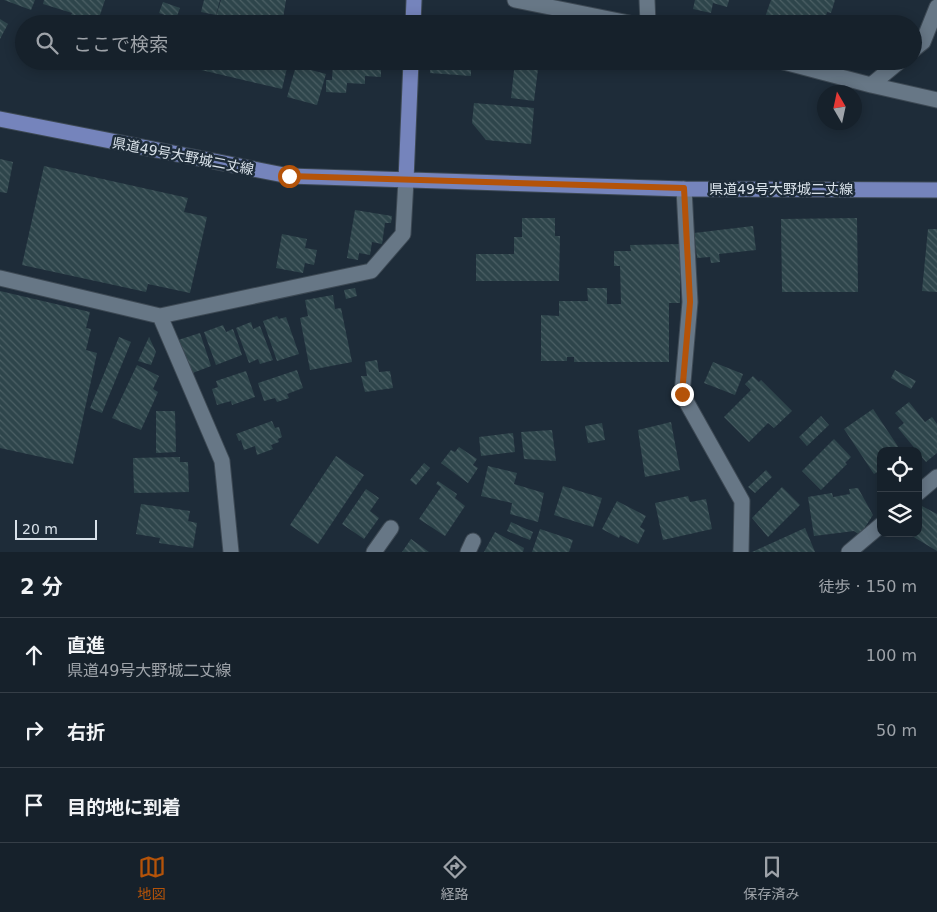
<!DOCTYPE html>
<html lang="ja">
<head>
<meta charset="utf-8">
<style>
  :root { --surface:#16212b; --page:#232e37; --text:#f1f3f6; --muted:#9ea3a9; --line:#353e47; --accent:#b45309 }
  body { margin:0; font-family:"DejaVu Sans","Noto Sans JP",sans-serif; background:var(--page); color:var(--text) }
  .controls { position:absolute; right:15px; bottom:15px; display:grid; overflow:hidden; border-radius:10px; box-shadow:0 2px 12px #0003 }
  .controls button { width:45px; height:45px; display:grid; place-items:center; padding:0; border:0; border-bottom:1px solid var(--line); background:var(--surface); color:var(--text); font:25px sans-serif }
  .compass { position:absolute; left:817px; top:85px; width:45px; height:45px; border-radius:50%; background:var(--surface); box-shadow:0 2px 12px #0003; rotate:351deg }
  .scale { position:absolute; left:15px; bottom:12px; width:82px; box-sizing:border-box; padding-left:5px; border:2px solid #d8e1e9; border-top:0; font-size:14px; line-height:18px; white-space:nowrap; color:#d8e1e9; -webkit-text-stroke:4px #1e2c39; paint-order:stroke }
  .stop { position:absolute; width:15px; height:15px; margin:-11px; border:4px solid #b45309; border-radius:50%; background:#fff }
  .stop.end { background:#b45309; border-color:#fff; box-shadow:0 1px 5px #0008 }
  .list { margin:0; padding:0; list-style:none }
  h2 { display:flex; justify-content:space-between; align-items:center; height:65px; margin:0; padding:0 20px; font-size:21px }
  h2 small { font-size:16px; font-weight:400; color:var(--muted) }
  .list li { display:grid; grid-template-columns:32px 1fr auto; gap:15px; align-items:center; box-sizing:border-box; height:75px; padding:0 20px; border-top:1px solid var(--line) }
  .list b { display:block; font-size:19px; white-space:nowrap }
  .list p { margin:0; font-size:16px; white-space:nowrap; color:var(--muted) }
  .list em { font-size:16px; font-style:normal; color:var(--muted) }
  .icon { flex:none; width:28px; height:28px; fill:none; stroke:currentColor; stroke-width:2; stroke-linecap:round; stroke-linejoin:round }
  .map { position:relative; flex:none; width:937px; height:552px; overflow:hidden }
  .search { position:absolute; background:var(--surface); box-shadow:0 2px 12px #0003; left:15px; right:15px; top:15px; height:55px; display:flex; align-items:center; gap:12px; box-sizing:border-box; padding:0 18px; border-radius:28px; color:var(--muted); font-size:19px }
  .sheet { height:290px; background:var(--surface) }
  nav { display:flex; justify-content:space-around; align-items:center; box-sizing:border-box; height:70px; border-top:1px solid var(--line); background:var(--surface); font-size:14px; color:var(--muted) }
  nav a { display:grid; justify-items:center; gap:2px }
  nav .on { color:var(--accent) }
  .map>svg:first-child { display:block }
</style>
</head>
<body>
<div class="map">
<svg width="937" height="552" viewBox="0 0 937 552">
  <defs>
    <pattern id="building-back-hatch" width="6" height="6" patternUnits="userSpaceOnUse" patternTransform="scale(1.25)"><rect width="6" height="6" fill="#2e454b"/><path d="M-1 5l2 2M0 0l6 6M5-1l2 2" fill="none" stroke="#4c6065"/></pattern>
  </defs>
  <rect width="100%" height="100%" fill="#1e2c39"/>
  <path fill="url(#building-back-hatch)" d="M 4,0 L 35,0 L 31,10 Z
    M 44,0 L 105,0 L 97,24 L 78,24 L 69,21 L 72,13 L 43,4 Z
    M 204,0 L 220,0 L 216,15 L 201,12 Z
    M 221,0 L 286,0 L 282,24 L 243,24 L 216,16 Z
    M 695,0 L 729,0 L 727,7 L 713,3 L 711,13 L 693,9 Z
    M 771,0 L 835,0 L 831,13 L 827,12 L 824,24 L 776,24 L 764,20 Z
    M 163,2 L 180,8 L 176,19 L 159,13 Z
    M 520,15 L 544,18 L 543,24 L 519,24 Z
    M 434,17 L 474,20 L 473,24 L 433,24 Z
    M 0,19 L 8,24 L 0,39 Z
    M 347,19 L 386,21 L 386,24 L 346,24 Z
    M 198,61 L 261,61 L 287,68 L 282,89 L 197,69 Z
    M 333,61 L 381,61 L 381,77 L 365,76 L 365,84 L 347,83 L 346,93 L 326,92 L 326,80 L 332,80 Z
    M 431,61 L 471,61 L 471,76 L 430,73 Z
    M 515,61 L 539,61 L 534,101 L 511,98 Z
    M 296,66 L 326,74 L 317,105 L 287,97 Z
    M 474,103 L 534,108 L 531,144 L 486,140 L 472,123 Z
    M 0,159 L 13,162 L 7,193 L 0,192 Z
    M 44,166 L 188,198 L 184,212 L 207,217 L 190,293 L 148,284 L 146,292 L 22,265 Z
    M 355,210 L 392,216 L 391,223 L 385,223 L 382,244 L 372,242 L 370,255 L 359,253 L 358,260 L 347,258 Z
    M 522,218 L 555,218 L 555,236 L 560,236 L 559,281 L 476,281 L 476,254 L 514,254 L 514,237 L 522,237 Z
    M 857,218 L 858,292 L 782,292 L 781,219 Z
    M 753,226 L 756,250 L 719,254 L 720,262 L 711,263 L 710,257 L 697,258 L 694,233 Z
    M 928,229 L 937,229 L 937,292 L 922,291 Z
    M 282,234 L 307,239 L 305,248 L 317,250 L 314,265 L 305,263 L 303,273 L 276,268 Z
    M 680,244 L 680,303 L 669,303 L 669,362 L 574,362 L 574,357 L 567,357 L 567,361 L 541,361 L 541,315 L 559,316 L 559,301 L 588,301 L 587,288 L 607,288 L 607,304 L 621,304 L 620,266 L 614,266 L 614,251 L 631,251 L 630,245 Z
    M 355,288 L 357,296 L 346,299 L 344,290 Z
    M 0,291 L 90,312 L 86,328 L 91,329 L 86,350 L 97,353 L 73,464 L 0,448 Z
    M 333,295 L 335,309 L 341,308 L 352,362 L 310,370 L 300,318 L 308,316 L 305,300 Z
    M 277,316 L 279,319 L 286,317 L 299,354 L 277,361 L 263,321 Z
    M 251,322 L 253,329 L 260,326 L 273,360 L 260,364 L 258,359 L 249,363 L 236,328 Z
    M 223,325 L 226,332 L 233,329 L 242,355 L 216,365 L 204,332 Z
    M 200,333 L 211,366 L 190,374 L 178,340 Z
    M 119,337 L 131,342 L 102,413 L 90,408 Z
    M 149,337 L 156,352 L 151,365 L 138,361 Z
    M 377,360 L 379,372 L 390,371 L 393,388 L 365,392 L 361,376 L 367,376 L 365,362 Z
    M 713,362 L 743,374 L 735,395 L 704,383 Z
    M 137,365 L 159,376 L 153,389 L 158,392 L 141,430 L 112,418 Z
    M 297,370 L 303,388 L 287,394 L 289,398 L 277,402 L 275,398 L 264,401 L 258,383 Z
    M 895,370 L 916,381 L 911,389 L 891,378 Z
    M 246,371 L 255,397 L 232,405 L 231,401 L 217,405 L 212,389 L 218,387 L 216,381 Z
    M 753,376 L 759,382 L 761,380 L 792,411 L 774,428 L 768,423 L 749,442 L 724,417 L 751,390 L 745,384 Z
    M 909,402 L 925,422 L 932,417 L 937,424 L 937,453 L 926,462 L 918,453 L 918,451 L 917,451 L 898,428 L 904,423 L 895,413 Z
    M 873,409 L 901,451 L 881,451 L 881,470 L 874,474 L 844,429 Z
    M 156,411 L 175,411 L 176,452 L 156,453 Z
    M 821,416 L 829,425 L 807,446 L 799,437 Z
    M 272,421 L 275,428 L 279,427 L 282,437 L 278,439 L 279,442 L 271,445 L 273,449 L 257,455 L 255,446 L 244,450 L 241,440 L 239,441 L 236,434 Z
    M 671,422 L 680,470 L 645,477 L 638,430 Z
    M 602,423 L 605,440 L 588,443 L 585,426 Z
    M 552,430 L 556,461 L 524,459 L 521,432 Z
    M 513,433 L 515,452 L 481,456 L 479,437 Z
    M 834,439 L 851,457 L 845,463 L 847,464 L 821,490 L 802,471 Z
    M 459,447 L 477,459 L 473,465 L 478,468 L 468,483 L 441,463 L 451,450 L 455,452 Z
    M 336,456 L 364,475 L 318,544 L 290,525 Z
    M 180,457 L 180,462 L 188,462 L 189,492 L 134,493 L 133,458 Z
    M 424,463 L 430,468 L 416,485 L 410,480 Z
    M 488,466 L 517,473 L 514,484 L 544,493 L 538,522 L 510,514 L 512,503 L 481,496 Z
    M 766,470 L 772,477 L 755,493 L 748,487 Z
    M 438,481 L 457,494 L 455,498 L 465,506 L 445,536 L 419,519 L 441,487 L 436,484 Z
    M 563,486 L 602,498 L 593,527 L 554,515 Z
    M 782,487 L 800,505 L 768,537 L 752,518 Z
    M 858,488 L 873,515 L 860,535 L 854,531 L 814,536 L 808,497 L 832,493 L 833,497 L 850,494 L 849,489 Z
    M 366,489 L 379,498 L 370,511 L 379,518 L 364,539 L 342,524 Z
    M 688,496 L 690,502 L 706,499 L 712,529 L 663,540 L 655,503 Z
    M 617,501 L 646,516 L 640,527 L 645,530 L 638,544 L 620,535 L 619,538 L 602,529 Z
    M 141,504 L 190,511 L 188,521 L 197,523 L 193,548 L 159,543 L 160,538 L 136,534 Z
    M 920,505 L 937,514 L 937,551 L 907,533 L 918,533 L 918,508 Z
    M 511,522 L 533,532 L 530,540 L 507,531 Z
    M 805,528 L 815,552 L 752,552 Z
    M 540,529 L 573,540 L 569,552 L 532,552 Z
    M 495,532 L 524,548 L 523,552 L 484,552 Z
    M 411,539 L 429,552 L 402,552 Z"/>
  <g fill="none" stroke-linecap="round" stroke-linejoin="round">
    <g stroke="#3d4954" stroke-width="17">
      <path id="minor" d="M 515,0 L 634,24
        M 647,0 L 648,24
        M 913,50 L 923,42 L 937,7
        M 780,61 L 871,85 L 900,61
        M 871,85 L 937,100
        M 684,189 L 690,302 L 682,394 L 742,501 L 741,552
        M 0,278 L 160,316 L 222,461 L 231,552
        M 160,316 L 371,271 L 403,234 L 406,180
        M 918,493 L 937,477
        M 374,552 L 391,528
        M 468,552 L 473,541
        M 849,552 L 881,525"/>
    </g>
    <g stroke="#3d4954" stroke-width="17">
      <path id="major" d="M 413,24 L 414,0
        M 0,119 L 289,176 L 684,189 L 937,190
        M 406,180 L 411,61"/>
    </g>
    <use href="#minor" stroke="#677786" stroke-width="15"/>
    <use href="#major" stroke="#7584bc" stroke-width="15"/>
  </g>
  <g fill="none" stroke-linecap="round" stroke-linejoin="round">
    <path stroke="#b45309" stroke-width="6" d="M 289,176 L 684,188 L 690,302 L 682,394"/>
  </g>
  <g text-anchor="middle" stroke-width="5" stroke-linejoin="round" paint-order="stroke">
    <g font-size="14" fill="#d8e1e9" stroke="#1e2c39">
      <text transform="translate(183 156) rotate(11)" y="5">県道49号大野城二丈線</text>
      <text x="781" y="194">県道49号大野城二丈線</text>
    </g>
  </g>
</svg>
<div class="controls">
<button><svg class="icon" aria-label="locate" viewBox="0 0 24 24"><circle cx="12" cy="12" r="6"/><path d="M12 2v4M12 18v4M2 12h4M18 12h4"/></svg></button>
<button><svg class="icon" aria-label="layers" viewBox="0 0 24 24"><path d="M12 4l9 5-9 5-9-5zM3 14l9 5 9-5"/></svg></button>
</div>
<svg class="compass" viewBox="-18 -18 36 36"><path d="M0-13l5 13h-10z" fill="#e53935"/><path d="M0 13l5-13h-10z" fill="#9ea3a9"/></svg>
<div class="scale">20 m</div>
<div class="stop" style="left:289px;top:176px"></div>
<div class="stop end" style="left:682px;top:394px"></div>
<div class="search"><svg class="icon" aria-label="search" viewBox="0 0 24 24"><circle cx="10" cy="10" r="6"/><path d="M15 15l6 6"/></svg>ここで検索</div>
</div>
<section class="sheet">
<h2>2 分<small>徒歩 · 150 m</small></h2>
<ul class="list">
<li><svg class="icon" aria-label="ahead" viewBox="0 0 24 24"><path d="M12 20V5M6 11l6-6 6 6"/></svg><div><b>直進</b><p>県道49号大野城二丈線</p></div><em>100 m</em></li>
<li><svg class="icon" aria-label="right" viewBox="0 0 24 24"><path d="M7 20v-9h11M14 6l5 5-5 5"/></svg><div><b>右折</b></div><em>50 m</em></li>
<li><svg class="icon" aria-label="arrive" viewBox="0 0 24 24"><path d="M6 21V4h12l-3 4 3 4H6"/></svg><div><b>目的地に到着</b></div></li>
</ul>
</section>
<nav>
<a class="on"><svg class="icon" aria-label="map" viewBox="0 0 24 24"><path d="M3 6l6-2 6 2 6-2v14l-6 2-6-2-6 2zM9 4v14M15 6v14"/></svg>地図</a>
<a><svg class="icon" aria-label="directions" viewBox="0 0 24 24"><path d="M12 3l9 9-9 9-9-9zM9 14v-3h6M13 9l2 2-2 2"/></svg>経路</a>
<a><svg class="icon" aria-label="saved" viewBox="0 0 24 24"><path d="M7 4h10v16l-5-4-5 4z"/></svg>保存済み</a>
</nav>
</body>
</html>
